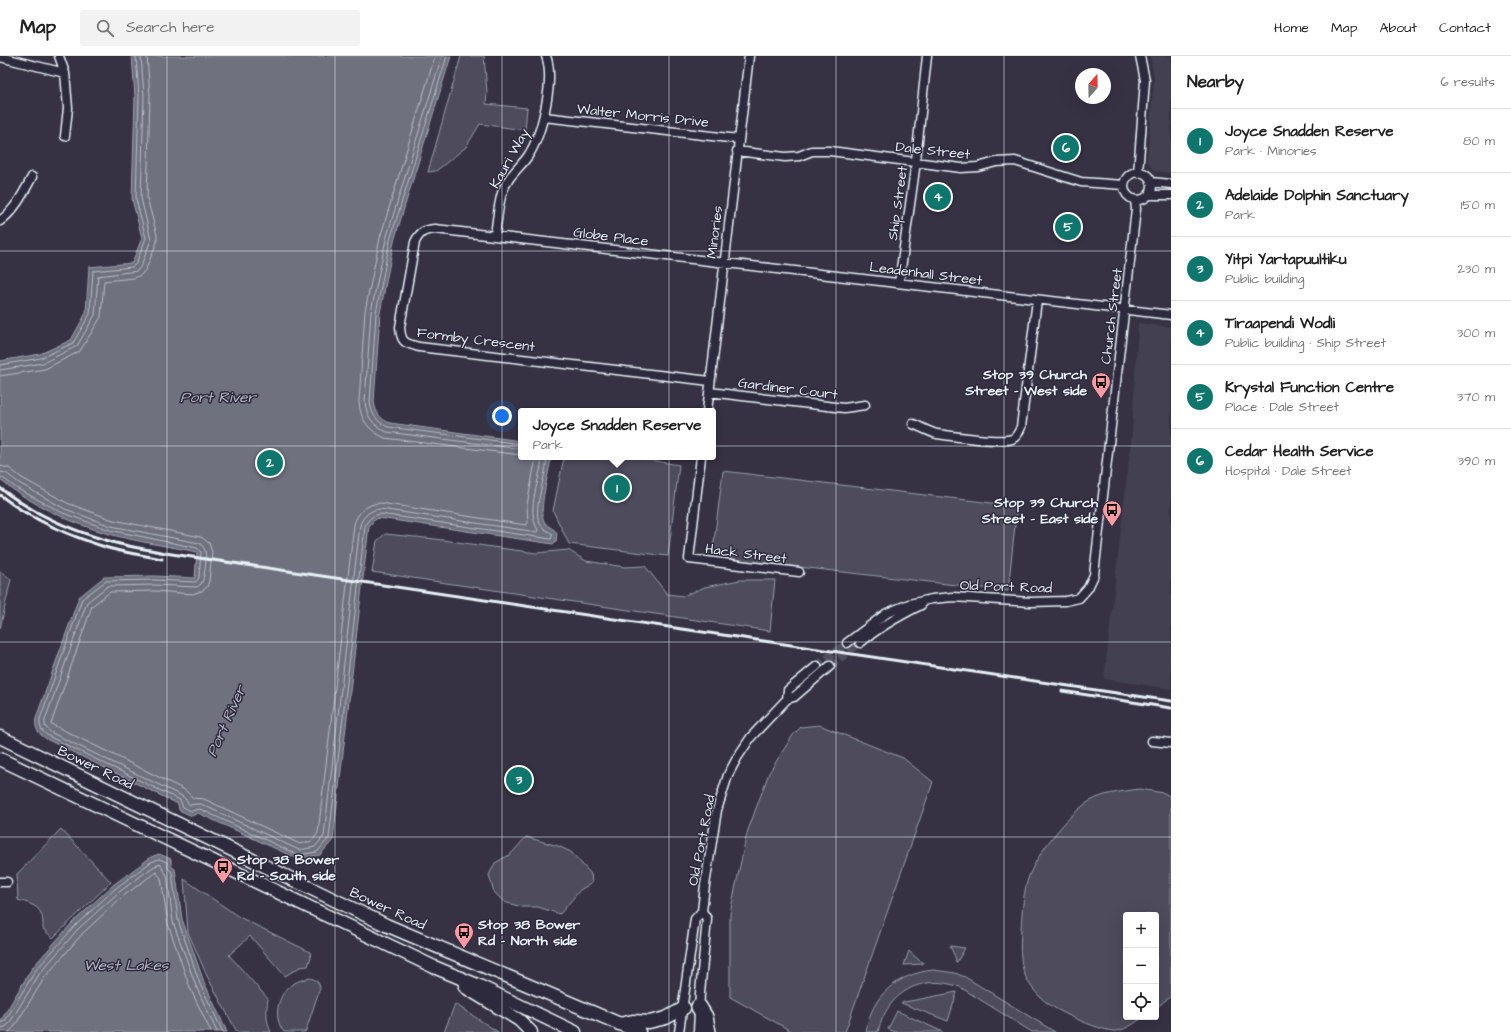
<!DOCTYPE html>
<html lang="en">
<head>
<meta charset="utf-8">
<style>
  :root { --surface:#fff; --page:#f2f2f2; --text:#222; --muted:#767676; --line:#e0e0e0; --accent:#0f766e }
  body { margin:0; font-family:"Architects Daughter",sans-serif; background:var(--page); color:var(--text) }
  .controls { position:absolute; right:12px; bottom:12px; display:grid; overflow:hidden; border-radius:4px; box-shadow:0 4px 16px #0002 }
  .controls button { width:36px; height:36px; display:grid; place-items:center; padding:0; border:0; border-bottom:1px solid var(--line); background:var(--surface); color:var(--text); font:20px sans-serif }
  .compass { position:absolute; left:1075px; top:12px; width:36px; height:36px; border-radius:50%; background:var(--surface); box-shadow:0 4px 16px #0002; rotate:20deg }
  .you { position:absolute; left:502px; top:360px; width:14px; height:14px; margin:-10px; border:3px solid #fff; border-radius:50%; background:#1a73e8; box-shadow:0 0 0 6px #1a73e833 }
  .badge { display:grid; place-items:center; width:26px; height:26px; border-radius:50%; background:var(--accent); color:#fff; font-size:13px; font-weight:700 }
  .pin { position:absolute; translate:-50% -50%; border:2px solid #fff; box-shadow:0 1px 4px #0006 }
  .popup { position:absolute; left:518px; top:352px; width:198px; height:52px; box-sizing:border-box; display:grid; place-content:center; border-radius:4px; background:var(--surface); filter:drop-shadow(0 1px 3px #0005); font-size:13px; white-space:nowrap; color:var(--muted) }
  .popup b { font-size:15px; color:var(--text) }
  .popup::after { content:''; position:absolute; left:50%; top:100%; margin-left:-8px; border:8px solid transparent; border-top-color:var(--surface) }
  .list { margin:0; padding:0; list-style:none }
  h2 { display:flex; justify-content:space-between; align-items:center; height:52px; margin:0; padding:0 16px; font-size:17px }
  h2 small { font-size:13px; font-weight:400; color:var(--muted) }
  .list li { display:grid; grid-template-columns:26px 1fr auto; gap:12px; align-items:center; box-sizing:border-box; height:64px; padding:0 16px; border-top:1px solid var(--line) }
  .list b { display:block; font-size:15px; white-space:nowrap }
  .list p { margin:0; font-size:13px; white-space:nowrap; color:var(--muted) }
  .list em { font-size:13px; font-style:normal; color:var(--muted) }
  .icon { flex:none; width:22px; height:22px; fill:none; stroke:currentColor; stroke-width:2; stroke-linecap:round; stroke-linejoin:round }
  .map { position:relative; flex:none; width:1171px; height:976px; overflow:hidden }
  header { display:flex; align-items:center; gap:24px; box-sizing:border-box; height:56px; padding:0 20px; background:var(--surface); border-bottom:1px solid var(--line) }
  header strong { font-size:19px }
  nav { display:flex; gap:22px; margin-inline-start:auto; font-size:14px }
  .search { width:280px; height:36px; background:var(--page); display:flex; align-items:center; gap:10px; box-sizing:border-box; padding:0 14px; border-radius:4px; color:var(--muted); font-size:15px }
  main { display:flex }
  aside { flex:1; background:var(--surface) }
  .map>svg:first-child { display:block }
</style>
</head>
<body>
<header>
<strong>Map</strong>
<div class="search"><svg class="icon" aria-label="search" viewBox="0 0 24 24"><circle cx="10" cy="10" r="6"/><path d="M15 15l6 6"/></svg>Search here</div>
<nav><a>Home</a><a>Map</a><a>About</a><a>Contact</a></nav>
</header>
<main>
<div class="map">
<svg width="1171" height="976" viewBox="0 0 1171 976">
  <rect width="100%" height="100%" fill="#363244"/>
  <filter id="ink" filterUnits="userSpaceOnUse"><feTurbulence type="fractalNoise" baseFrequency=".025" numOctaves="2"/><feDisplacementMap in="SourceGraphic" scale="8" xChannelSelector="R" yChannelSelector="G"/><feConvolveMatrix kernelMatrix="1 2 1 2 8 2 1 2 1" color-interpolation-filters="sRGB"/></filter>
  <g filter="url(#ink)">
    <path fill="#433f51" d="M 1150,0 L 1171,0 L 1171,117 L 1154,115 L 1147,105 L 1154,22 Z
      M 1138,267 L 1171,271 L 1171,633 L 1104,623 L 1132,376 Z"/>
    <path fill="#4d4b5c" stroke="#9a9eaa" d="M 461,0 L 484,0 L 487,36 L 486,48 L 527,52 L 525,74 L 480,68 L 466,91 L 436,115 L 428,116 Z
      M 564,401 L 632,401 L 679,409 L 668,500 L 569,488 L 553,455 Z
      M 723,415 L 1017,450 L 1008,535 L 712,501 Z
      M 385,478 L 435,483 L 536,497 L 568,494 L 586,505 L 625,511 L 645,510 L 667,538 L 683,540 L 705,531 L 740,524 L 775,524 L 770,575 L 372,516 L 377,485 Z
      M 0,515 L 11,523 L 0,573 Z
      M 819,669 L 903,702 L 933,726 L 845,976 L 793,976 L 730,941 L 730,857 L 747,777 L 769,717 L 793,679 L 801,671 Z
      M 1139,733 L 1164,737 L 1171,741 L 1171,940 L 1156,952 L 1156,859 L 1126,859 L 1126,961 L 1144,961 C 1136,966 1127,973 1117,975 C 1108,976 1088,968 1079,964 C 1059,955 1041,947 1029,927 C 1019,911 1020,892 1021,874 C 1022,857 1023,836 1029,820 C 1037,798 1065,763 1084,749 C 1099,737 1121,736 1139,733 Z
      M 61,773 L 111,826 L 53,882 L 43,873 C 44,852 36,849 18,844 L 17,818 Z
      M 526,781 L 558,790 L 571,796 L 591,818 L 592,827 L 580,834 L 560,858 L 538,851 L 522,851 L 504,846 L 494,836 L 489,819 L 495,807 L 511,798 Z
      M 184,823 L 239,861 L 310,896 L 311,901 L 308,910 L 300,911 L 285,920 L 250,880 L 229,899 L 268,943 C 266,954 266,966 271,976 L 237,976 L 207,920 L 188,876 Z
      M 950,890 L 965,892 L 957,906 L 955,905 L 956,903 Z
      M 909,895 L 920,905 L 923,906 L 923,908 L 904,909 Z
      M 933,914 L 955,917 L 965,921 L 1055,976 L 1032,976 L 960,931 C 922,917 887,936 878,976 L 866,976 C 871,939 898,918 933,914 Z
      M 309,922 C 315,923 319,925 320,932 L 306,974 L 305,976 L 284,976 C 274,964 276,944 287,933 C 293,926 301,924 309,922 Z
      M 957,936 L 948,965 L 901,947 L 903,945 L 905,946 Z
      M 455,948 L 498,976 L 444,976 Z
      M 897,955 L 943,976 L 895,976 L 888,973 Z"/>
    <path fill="#70717f" stroke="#a0a4af" d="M 132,0 L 451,0 L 394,185 L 380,257 L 374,346 C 376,357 380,363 390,367 L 521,385 L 521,401 L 550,401 L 551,403 C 549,416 538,455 544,465 C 547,471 554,472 557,477 L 556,485 L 553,488 L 379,462 L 376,463 L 369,470 L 333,784 L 320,799 L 298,803 L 198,757 L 192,760 L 179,754 L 178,748 L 48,684 C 39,678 34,674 36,662 L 79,541 L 104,521 L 155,520 L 195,522 L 197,496 C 168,490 138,486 109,478 C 71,467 32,449 0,424 L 0,305 L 40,298 L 71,284 L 86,257 L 89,211 L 132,207 L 142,182 L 132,143 L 135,41 Z
      M 159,798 L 171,803 L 171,810 L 175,813 L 182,863 L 204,926 L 227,976 L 0,976 L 0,966 L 32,912 L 72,867 L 113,829 L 151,801 Z"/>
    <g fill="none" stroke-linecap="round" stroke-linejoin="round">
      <path stroke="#b8bec8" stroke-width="1" d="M 435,0 L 380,182 L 365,255 L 359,346 C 360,363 369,375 385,382 L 521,399
        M 442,0 L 386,183 L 371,256 L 365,345 C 366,360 373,370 387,376 L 521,393
        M 447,0 L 390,184 L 376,257 L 370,347 C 372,359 377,366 388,371 L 521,388
        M 0,309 L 41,302 L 73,287 L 90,258 L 93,215 L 132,211 L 136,208 L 146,182 L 136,143 L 139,40 L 136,0
        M 0,314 L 43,307 L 77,290 L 95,259 L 98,220 L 137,215 L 141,210 L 151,184 L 141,142 L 144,40 L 141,0
        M 0,320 L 45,313 L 80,295 L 101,261 L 104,225 L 134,222 L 141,219 L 146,213 L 157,186 L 157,179 L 147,142 L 150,40 L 147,0
        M 0,410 L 9,412 L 22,422 L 67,447 L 113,464 L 201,481 L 209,487 L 212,496 L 209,525 L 207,531 L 202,535 L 193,538 L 155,535 L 110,536 L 92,550 L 51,668 L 185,734 L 193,742 L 204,743 L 300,788 L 312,785 L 318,777 L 354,469 C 357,456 367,448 380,447 L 526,469 L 528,467 L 527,449 L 536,401
        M 0,416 L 6,417 L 19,427 L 65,453 L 111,470 L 199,487 C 210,493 205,513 203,524 L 201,528 L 197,531 L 155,529 L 108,530 L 87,546 L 45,664 C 44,671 47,673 52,677 L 182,740 C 186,742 186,747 190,749 L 197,748 L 201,748 L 299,794 L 315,791 L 324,780 L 360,469 C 363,460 370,454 380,453 L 537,476 L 538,474 C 525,452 541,424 542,401
        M 0,421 L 3,422 L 16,432 L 63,457 L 110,474 L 197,492 L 201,496 L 199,522 L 196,526 L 155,524 L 106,525 L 82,543 L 40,663 C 39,672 42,676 50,681 L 180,744 L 183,751 L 191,755 L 200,753 L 298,799 L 317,796 L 329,782 L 365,470 C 368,463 373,459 380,458 L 551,483 L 553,478 C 547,475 542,472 539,466 C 533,452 547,417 547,401
        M 0,967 L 5,965 L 36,914 L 75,870 L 116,832 L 151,806 L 159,803 L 167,806 L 168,812 L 172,816 L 178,864 L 200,928 L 223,976
        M 0,972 L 5,971 L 9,968 L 40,917 L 78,873 L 119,836 L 153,811 L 160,808 L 162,810 L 163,814 L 167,819 L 173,866 L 196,930 L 217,976
        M 9,976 L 14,971 L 45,921 L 83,877 L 122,841 L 156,816 L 161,822 L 168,868 L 190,932 L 211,976"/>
      <path stroke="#514f5f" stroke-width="8" stroke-dasharray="8 4" stroke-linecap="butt" d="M 817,610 L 847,587
        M 830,610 L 860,587"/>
      <g stroke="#e8f1f8" stroke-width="11">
        <path id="street" d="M 59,0 L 65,17
          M 0,1 L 65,17 L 68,52 L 65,80
          M 544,61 L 738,83
          M 737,95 L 785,101 L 799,100 L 812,95 L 830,95 L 961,112 L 978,111 L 996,106 L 1015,105 L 1081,126 L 1124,129
          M1124 130a14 14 0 1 1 28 0a14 14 0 1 1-28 0Z
          M 1138,117 L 1145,24 L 1140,0
          M 1151,126 L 1171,128
          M 1149,139 L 1171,139
          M 0,165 C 15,154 23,138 32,121
          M 495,179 C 497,166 498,150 502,137 C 508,119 519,113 528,100 C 542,79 555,24 546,0
          M 899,227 L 915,113 L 927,0
          M 710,325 L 419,291 C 405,287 401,287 400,271 L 415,186 C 420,176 424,174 435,173 L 1171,259
          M 709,336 L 844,352 L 865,349
          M 707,355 L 749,0
          M 913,368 C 921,371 929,376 937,378 C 950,380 1001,387 1012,383 C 1017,381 1019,376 1021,371 L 1037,244
          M 701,401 L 689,503 L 799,516
          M 847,587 L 887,557 L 909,548 L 932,543 L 953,541 L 1031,546 L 1066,545 L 1079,542 L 1088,532 L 1094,519 L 1098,483 L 1136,153 L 1135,144
          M 860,587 C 879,571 899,560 921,549
          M 787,643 L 788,634 L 817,610
          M 1152,685 L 1171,687
          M 0,826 L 7,826
          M 679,976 L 695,863 L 702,855
          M 698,976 L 700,937 L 707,863 L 702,855 L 705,829 L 717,754 L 728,719 L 737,702 L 751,681 L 787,643 L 794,641 L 830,610"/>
      </g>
      <g stroke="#e8f1f8" stroke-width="15">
        <path id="secondary" d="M 0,681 L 386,869 L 639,976
          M 0,703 L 434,911 L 477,929 L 575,976
          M 465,931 L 519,964 L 531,976
          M 619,968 L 633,965 L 649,966 L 666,962 L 684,952"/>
      </g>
      <g stroke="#e8f1f8" stroke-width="18">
        <path id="highway" d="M 699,951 L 705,961 L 708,976"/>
      </g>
      <use href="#street" stroke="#2f2a3d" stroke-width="8"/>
      <use href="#secondary" stroke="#2f2a3d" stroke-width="12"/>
      <use href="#highway" stroke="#2f2a3d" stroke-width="15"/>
      <path stroke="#e8f1f8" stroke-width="3" d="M 0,432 C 32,457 70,474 109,485 C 127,491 147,493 165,497 L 1171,645
        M 0,439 C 31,464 70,480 108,492 C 125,497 144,499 162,503
        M 1062,635 L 1171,652"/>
    </g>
  </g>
  <path fill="none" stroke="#e8f1f8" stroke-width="1" stroke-opacity="0.55" d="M 167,0 L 167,976M 335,0 L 335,976M 502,0 L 502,976M 669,0 L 669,976M 836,0 L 836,976M 1004,0 L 1004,976M 0,195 L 1171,195M 0,390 L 1171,390M 0,586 L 1171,586M 0,781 L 1171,781"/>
  <defs>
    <g id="bus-pin" transform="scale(1)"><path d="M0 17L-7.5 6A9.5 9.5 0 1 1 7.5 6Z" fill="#ff9aa2" stroke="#2f2a3d"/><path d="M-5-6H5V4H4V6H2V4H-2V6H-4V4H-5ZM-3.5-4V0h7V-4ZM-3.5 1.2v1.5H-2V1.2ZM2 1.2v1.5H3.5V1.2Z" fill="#111"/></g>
  </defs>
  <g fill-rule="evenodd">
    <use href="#bus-pin" x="1101" y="326"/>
    <use href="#bus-pin" x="1112" y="454"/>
    <use href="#bus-pin" x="223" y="811"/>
    <use href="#bus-pin" x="464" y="876"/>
  </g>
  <g text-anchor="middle" stroke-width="3" stroke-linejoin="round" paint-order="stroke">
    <g font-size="14" fill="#e8f1f8" stroke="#2f2a3d">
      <text transform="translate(643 59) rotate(6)" y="5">Walter Morris Drive</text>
      <text transform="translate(933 94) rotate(6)" y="5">Dale Street</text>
      <text transform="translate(509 102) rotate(-61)" y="5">Kauri Way</text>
      <text transform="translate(897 147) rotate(-82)" y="5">Ship Street</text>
      <text transform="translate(714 176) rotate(-83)" y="5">Minories</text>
      <text transform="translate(611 180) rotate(7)" y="5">Globe Place</text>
      <text transform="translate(926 217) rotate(7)" y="5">Leadenhall Street</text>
      <text transform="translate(1111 260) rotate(-83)" y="5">Church Street</text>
      <text transform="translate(476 283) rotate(7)" y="5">Formby Crescent</text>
      <text transform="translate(788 332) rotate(7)" y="5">Gardiner Court</text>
      <text transform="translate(746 497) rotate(7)" y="5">Hack Street</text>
      <text transform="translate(1006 530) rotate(2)" y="5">Old Port Road</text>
      <text transform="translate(96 711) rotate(26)" y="5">Bower Road</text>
      <text transform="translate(701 784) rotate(-79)" y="5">Old Port Road</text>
      <text transform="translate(388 852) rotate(25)" y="5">Bower Road</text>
    </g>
    <g font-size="14" font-weight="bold" fill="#e8f1f8" stroke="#2f2a3d" text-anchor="end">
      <text x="1087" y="323">Stop 39 Church<tspan x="1087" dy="16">Street - West side</tspan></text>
      <text x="1098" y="451">Stop 39 Church<tspan x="1098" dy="16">Street - East side</tspan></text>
      <text x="237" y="808" text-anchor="start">Stop 38 Bower<tspan x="237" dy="16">Rd - South side</tspan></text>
      <text x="478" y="873" text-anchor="start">Stop 38 Bower<tspan x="478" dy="16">Rd - North side</tspan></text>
    </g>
    <g font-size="15" font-style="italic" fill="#b2b7c2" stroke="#2f2a3d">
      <text x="218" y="346">Port River</text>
      <text transform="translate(226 665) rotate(-66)" y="5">Port River</text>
      <text x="126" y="914">West Lakes</text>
    </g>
  </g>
</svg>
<div class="controls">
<button>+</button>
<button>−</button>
<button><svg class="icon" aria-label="locate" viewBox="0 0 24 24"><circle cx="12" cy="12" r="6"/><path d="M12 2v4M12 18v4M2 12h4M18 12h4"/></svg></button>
</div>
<svg class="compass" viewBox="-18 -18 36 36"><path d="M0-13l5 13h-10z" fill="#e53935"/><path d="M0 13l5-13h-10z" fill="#767676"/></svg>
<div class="you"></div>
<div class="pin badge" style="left:617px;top:432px">1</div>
<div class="popup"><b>Joyce Snadden Reserve</b>Park</div>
<div class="pin badge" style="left:270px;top:407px">2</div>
<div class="pin badge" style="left:519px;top:724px">3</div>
<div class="pin badge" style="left:938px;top:141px">4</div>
<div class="pin badge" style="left:1068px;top:171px">5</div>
<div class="pin badge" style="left:1066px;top:92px">6</div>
</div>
<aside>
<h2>Nearby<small>6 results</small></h2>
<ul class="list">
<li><span class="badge">1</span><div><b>Joyce Snadden Reserve</b><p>Park · Minories</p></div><em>80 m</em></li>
<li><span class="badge">2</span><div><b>Adelaide Dolphin Sanctuary</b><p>Park</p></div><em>150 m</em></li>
<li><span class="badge">3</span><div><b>Yitpi Yartapuultiku</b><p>Public building</p></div><em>230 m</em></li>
<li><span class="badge">4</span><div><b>Tiraapendi Wodli</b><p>Public building · Ship Street</p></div><em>300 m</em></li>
<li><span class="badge">5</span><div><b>Krystal Function Centre</b><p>Place · Dale Street</p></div><em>370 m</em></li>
<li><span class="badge">6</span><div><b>Cedar Health Service</b><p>Hospital · Dale Street</p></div><em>390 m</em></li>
</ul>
</aside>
</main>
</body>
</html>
